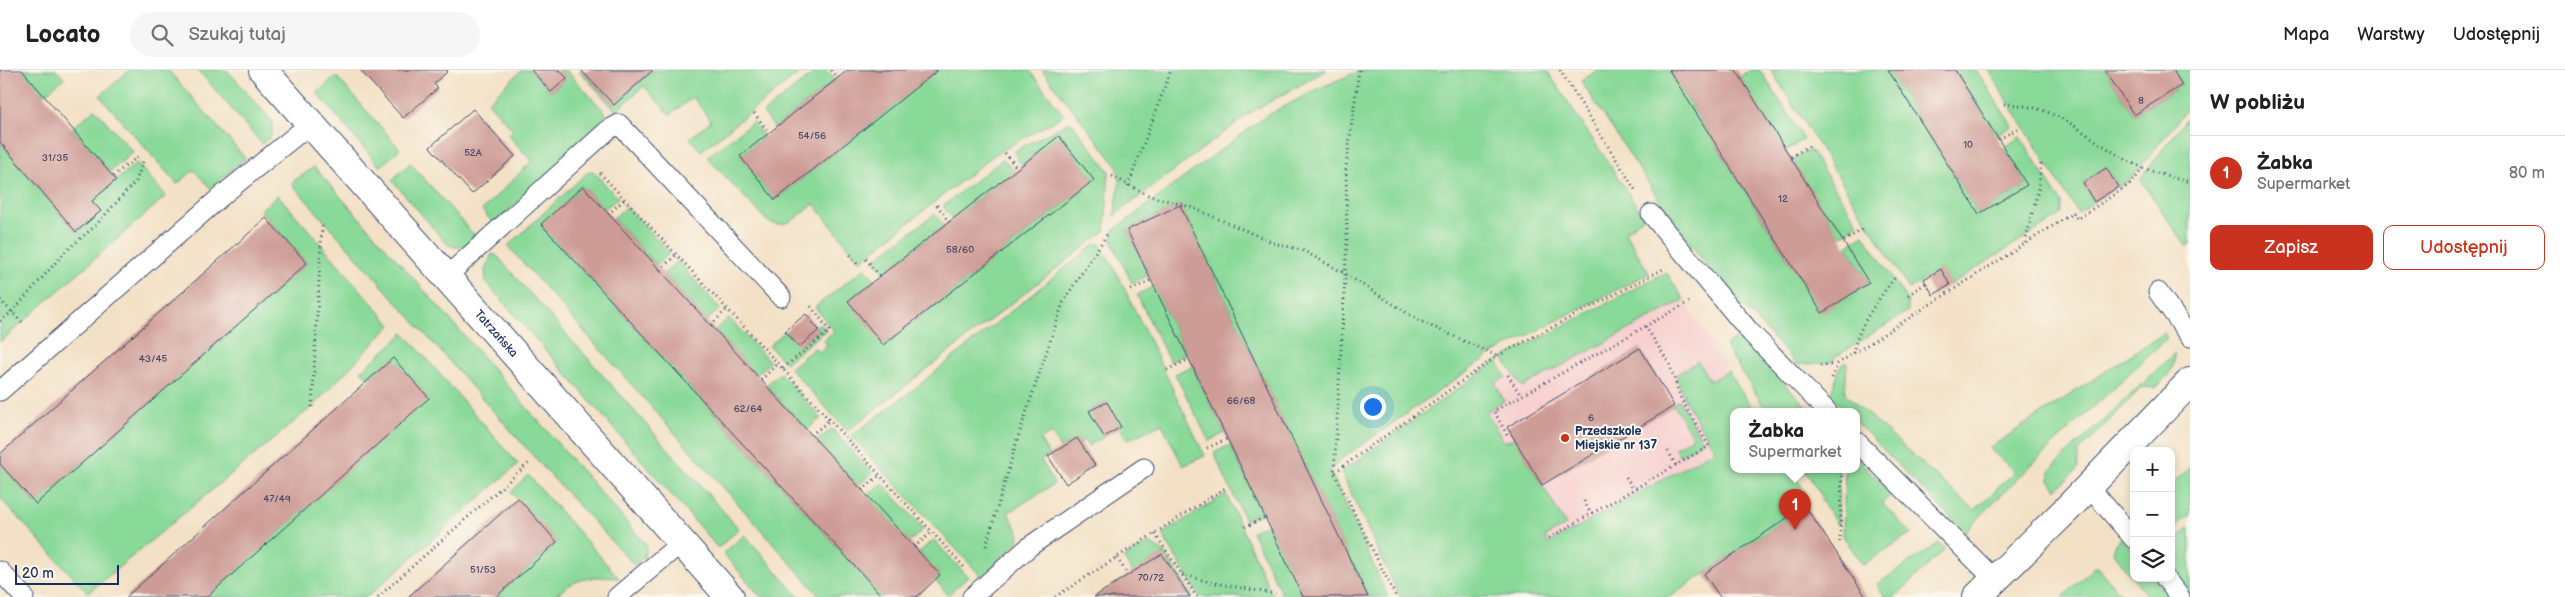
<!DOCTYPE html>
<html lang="pl">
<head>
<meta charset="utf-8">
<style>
  :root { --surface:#fff; --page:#f6f6f6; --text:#202124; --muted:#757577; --line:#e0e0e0; --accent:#c8321e }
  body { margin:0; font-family:"Balsamiq Sans",sans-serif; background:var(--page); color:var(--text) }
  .controls { position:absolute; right:15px; bottom:15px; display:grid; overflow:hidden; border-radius:10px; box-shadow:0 2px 8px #0003 }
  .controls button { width:45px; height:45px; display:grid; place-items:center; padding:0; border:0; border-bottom:1px solid var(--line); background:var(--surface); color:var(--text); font:25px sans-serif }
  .scale { position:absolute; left:15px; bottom:12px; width:104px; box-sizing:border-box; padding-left:5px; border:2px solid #1b2f5e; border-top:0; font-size:14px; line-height:18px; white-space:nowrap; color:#1b2f5e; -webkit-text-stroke:4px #fbf7ec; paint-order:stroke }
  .you { position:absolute; left:1372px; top:336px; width:18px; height:18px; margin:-12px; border:4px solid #fff; border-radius:50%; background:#1a73e8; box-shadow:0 0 0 8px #1a73e833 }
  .badge { display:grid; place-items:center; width:32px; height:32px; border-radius:50%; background:var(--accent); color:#fff; font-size:16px; font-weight:700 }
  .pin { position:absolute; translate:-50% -41px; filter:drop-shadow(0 1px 2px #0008) }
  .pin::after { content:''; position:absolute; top:26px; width:18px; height:15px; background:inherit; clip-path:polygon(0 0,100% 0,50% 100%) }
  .popup { position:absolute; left:1730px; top:338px; width:130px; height:65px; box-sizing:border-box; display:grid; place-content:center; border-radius:10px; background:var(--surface); filter:drop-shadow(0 1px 4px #0005); font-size:16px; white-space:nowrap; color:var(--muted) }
  .popup b { font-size:19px; color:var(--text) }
  .popup::after { content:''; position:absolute; left:50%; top:100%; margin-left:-10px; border:10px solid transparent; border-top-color:var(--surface) }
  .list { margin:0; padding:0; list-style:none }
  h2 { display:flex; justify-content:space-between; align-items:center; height:65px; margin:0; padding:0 20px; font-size:21px }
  h2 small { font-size:16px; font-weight:400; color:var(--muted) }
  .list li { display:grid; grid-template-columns:32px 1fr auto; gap:15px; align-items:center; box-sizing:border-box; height:75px; padding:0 20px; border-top:1px solid var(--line) }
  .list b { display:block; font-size:19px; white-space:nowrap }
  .list p { margin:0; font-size:16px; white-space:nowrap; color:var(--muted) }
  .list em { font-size:16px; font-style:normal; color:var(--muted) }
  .actions { display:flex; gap:10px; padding:15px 20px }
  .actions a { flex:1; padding:11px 0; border:1px solid var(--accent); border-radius:10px; text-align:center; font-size:18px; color:var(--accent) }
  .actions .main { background:var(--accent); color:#fff }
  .icon { flex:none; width:28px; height:28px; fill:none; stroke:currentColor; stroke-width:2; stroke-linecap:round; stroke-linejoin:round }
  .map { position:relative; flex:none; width:2190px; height:527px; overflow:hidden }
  header { display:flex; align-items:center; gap:30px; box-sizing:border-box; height:70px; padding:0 25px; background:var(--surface); border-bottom:1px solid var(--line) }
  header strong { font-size:24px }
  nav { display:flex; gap:28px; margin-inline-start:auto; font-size:18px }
  .search { width:350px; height:45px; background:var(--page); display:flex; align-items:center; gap:12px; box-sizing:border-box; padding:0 18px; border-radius:28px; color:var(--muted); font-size:19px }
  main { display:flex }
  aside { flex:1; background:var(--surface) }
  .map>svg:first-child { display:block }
</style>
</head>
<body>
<header>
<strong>Locato</strong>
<div class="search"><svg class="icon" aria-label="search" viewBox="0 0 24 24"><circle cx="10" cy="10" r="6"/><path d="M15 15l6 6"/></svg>Szukaj tutaj</div>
<nav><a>Mapa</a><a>Warstwy</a><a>Udostępnij</a></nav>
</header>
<main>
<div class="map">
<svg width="2190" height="527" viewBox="0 0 2190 527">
  <rect width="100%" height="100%" fill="#fbf7ec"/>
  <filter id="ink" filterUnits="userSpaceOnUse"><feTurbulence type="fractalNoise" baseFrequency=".02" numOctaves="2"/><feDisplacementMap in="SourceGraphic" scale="10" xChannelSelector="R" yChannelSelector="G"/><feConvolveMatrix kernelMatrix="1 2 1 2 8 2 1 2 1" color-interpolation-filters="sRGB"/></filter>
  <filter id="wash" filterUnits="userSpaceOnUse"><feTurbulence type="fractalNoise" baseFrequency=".0096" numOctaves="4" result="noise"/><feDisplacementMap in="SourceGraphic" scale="20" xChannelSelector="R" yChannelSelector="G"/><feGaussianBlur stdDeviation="1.12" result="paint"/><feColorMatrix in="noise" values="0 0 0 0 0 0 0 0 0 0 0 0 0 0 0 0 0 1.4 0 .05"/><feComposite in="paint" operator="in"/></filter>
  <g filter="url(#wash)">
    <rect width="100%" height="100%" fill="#f3e1c6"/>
    <path fill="#f7d0cf" d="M 1670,208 L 1754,341 L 1734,341 L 1734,399 L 1790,399 L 1659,527 L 1350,394 L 1506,307 Z"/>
    <path fill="#89d998" stroke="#52847b" d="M 22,0 L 56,0 L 64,8 L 44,25 Z
      M 130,0 L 168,0 L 245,88 L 211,119 L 194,100 L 177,114 L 100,26 Z
      M 198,0 L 227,0 L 273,52 L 271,66 L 262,74 Z
      M 522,0 L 531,0 L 551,22 L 567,8 L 559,0 L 566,0 L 605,42 L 607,50 L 494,154 L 482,140 L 532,91 L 508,65 L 513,60 L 488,32 Z
      M 579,0 L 581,0 L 614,35 L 653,0 L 803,0 L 701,81 L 690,68 L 711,51 L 693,27 L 670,45 L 644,16 L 616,41 Z
      M 818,0 L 826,0 L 835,10 L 775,58 L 763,43 Z
      M 938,0 L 1029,0 L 1064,45 L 994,85 L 860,191 L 814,134 C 799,145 785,162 767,151 L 707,87 L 753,52 L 764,67 L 740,86 L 775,130 Z
      M 1042,0 L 1327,0 L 1251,42 L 1114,146 L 1120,111 L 1117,96 Z
      M 1530,0 L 1548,2 L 1644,147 L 1625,162 L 1649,203 L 1492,284 L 1344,387 L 1330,400 L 1388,527 L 1368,527 L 1180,135 L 1127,160 L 1149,205 L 1132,213 L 1112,172 L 1113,161 L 1266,46 L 1322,17 L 1359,1 Z
      M 1598,0 L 1669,0 L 1821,242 L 1869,213 L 1847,176 L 1864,165 L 1908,232 L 1908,241 L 1834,288 L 1833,292 L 1797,295 L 1704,192 L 1664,137 L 1581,11 Z
      M 1751,0 L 1760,0 L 1804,69 L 1786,81 L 1740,7 Z
      M 1771,0 L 1888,0 L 1979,144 L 2027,115 L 2004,78 L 2020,67 L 2062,133 L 2062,144 L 1950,215 L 1941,199 L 1909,219 Z
      M 1955,0 L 1976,0 L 2012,56 L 1997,66 Z
      M 1988,0 L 2105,0 L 2134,45 L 2182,15 L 2173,0 L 2190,0 L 2190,35 L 2131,109 L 2118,117 L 2107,97 L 2083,113 L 2094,132 L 2078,143 Z
      M 336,6 L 400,79 L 380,97 L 317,23 Z
      M 95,39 L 133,82 L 110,102 L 72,58 Z
      M 2190,44 L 2190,174 L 2186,176 L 2140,109 Z
      M 1068,53 L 1072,53 L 1109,101 L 1105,161 L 847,361 L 790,298 L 814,278 L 819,282 L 827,275 L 824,270 L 834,261 L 815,237 L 865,198 L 875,210 L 849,231 L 884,275 L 1094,110 L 1059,66 L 1022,95 L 1015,86 L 1016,80 Z
      M 0,73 L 76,162 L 101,141 L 92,131 L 137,93 L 166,126 L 0,272 Z
      M 1810,80 L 1858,154 L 1840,167 L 1792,90 Z
      M 1003,89 L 1014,101 L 953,149 L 943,136 Z
      M 410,93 L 477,168 C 466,175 460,181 447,174 L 392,110 Z
      M 314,97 L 447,246 L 647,476 L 644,487 L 634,495 L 553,408 L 291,113 Z
      M 593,101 L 618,128 L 604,139 L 583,116 L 541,155 L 883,527 L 821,527 L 508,176 L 588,102 Z
      M 278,125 L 391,255 L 312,337 L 88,523 L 0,428 L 0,394 L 36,434 L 307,193 L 260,140 Z
      M 627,137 L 670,183 L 656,195 L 613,148 Z
      M 935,144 L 944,156 L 884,202 L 874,190 Z
      M 1095,174 L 1100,174 L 1116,201 L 1205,386 L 1183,396 L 1162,354 L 1127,370 L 1106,332 L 1090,341 L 1104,367 L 1088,376 L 1084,370 L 1063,383 L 1051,363 L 1040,370 L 1049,385 L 1041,390 L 1054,414 L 1008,443 L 1019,462 L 1018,472 L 982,507 L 851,366 L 909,323 Z
      M 492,184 L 497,186 L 739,459 L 718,478 L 486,212 L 485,200 Z
      M 678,191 L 720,239 L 706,251 L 664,204 Z
      M 1666,202 L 1684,230 L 1522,317 L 1503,288 Z
      M 1154,216 L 1186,284 L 1170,292 L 1137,225 Z
      M 729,248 L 770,292 L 756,305 L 715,260 Z
      M 820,253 L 826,260 L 785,293 L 769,276 L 785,261 L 799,277 L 819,260 L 816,256 Z
      M 404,263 L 518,394 L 367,527 L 207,527 L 428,328 L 393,288 L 369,308 L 361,301 Z
      M 2164,263 L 2167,268 L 2020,406 L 1965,462 L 1856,352 L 1856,341 L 1846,341 L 1830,325 L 1841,295 L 1847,292 L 1845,324 L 1974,440 L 2015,402 L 1989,378 Z
      M 1739,267 L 1743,270 L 1811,341 L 1767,341 L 1725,276 Z
      M 2174,284 C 2176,300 2166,307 2156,318 L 2142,317 L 2078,383 L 2078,399 L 2057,419 L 2050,410 L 2050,400 Z
      M 1497,291 L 1506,307 L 1495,313 L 1504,331 L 1486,342 L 1504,372 L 1514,368 L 1566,455 L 1545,467 L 1548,474 L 1715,380 L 1686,332 L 1676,305 L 1698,291 L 1710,311 L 1728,301 L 1754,341 L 1734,341 L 1734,399 L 1790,399 L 1806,423 L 1805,436 L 1670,527 L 1400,527 L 1341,402 Z
      M 1192,296 L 1225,363 L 1209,371 L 1175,304 Z
      M 780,303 L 821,348 L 807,360 L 766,315 Z
      M 1679,330 L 1703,371 L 1680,386 L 1675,378 L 1693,367 L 1673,334 Z
      M 832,359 L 872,403 L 858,416 L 817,371 Z
      M 1230,375 L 1263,443 L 1245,450 L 1214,383 Z
      M 1856,387 L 1892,424 L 1882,433 L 1911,463 L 1863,495 L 1843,466 L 1845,399 L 1856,399 Z
      M 2190,397 L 2190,445 L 2171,460 L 2171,415 Z
      M 1804,399 L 1839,399 L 1838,456 L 1821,430 L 1823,428 Z
      M 528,405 L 619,508 C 590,506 576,507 554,527 L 496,527 L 557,472 L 511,422 Z
      M 882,413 L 924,459 L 909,472 L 867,426 Z
      M 1226,424 L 1273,527 L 1200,527 L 1162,464 Z
      M 1268,454 L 1301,521 L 1290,527 L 1283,527 L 1252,461 Z
      M 2190,457 L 2190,525 L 2171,501 L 2171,473 Z
      M 745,465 L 799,527 L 761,527 L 723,483 Z
      M 2121,468 L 2134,483 L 2134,508 L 2154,508 L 2170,527 L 2148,527 L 2113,483 L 2115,475 Z
      M 934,470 L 968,507 L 948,525 L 935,510 L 940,505 L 919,482 Z
      M 1149,473 L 1164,482 L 1193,527 L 1190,527 L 1163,484 L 1133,503 L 1124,488 Z
      M 1939,473 L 1945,479 L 1895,527 L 1885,527 L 1877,514 Z
      M 2094,497 L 2098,497 L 2122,527 L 2063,527 Z"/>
    <g id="blocks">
      <path fill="#ce9c96" d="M 0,0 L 22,0 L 116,110 L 92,131 L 101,141 L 76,162 L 0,72 Z
        M 360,0 L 447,0 L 448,1 L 434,14 L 438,18 L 403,48 Z
        M 531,0 L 559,0 L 567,8 L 551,22 Z
        M 581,0 L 653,0 L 614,35 Z
        M 848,0 L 938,0 L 775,130 L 740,86 Z
        M 1669,0 L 1736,0 L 1869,213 L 1822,243 Z
        M 1888,0 L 1955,0 L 2027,115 L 1979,144 Z
        M 2105,0 L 2173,0 L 2182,15 L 2134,45 Z
        M 473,39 L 515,86 L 472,124 L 430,77 Z
        M 1059,66 L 1094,110 L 883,275 L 848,231 Z
        M 2106,98 L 2118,117 L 2094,132 L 2083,113 Z
        M 583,116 L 940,505 L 917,527 L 883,527 L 541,154 Z
        M 1180,135 L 1368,527 L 1303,527 L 1263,443 L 1127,160 Z
        M 266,148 L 307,193 L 36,434 L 0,394 L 0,384 Z
        M 1941,199 L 1950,215 L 1933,225 L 1924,209 Z
        M 806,244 L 819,260 L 799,277 L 785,261 Z
        M 1640,278 L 1674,336 L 1542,415 L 1507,357 Z
        M 393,288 L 429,328 L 207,527 L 126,527 Z
        M 1107,332 L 1121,357 L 1104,367 L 1089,341 Z
        M 1077,368 L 1095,395 L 1066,414 L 1048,386 Z
        M 518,428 L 557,472 L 496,527 L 408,527 Z
        M 1805,436 L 1866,527 L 1720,527 L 1704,504 Z
        M 1162,484 L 1190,527 L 1094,527 L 1128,505 Z"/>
    </g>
  </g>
  <g filter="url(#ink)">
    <use href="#blocks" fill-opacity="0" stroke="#3b4a6e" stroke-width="1"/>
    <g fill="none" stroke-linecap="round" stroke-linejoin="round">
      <g stroke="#3b4a6e" stroke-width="21">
        <path id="lane" d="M 1651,144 L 1751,263 L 1827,341
          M 446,207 L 608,60 L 619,54 L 781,227
          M 2158,222 L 2190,267
          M 0,321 L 225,123 L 310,54
          M 1856,371 L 1995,510
          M 2089,417 L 2134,469
          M 0,501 L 24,527
          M 2165,508 L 2180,527
          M 617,527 L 682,472
          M 972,527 L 1030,476 L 1144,398"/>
      </g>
      <g stroke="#3b4a6e" stroke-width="30">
        <path id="street" d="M 1977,527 L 2067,439 L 2190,312"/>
      </g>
      <g stroke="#3b4a6e" stroke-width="30">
        <g id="secondary">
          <path id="s1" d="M 263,0 L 730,527"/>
        </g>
      </g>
      <path stroke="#3b4a6e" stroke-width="3" stroke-dasharray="1 4" stroke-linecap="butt" d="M 831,0 L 838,8
        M 1359,0 L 1346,97 L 1347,172 L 1334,402 L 1396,527
        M 1560,0 L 1636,121
        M 2004,34 C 2062,36 2080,64 2125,89 C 2145,100 2167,107 2190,112
        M 754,43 L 769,63
        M 1999,69 L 2019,58
        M 1005,83 L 1017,98
        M 1791,87 L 1812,74
        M 600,103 L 760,274 L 964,497
        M 113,106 L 140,85
        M 1112,106 L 1150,126 L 1191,137 L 1274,173 L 1302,180 L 1344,203 L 1418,250 L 1497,286
        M 1128,116 L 1171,0
        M 937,135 L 949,152
        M 608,144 L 625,129
        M 1844,171 L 1865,158
        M 2025,173 L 2039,116 L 2041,91
        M 850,185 L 858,195
        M 866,189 L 880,206
        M 660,200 L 677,184
        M 1131,220 L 1151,210
        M 1908,225 L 1926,213
        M 0,230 L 23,253
        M 0,251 L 12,242 L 65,182 L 95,156 L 136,111 L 144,89
        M 711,255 L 727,239
        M 1853,283 C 1859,254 1878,230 1896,206
        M 1820,296 L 1837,294
        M 783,298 L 830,261 L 809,234
        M 1167,300 L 1189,289
        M 1508,305 L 1521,326
        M 1832,308 L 1837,294 L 2073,143 L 2077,149 L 2133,112 L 2144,97
        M 761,310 L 778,293
        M 312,337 L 322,156
        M 811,365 L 830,350
        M 1507,365 L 1494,341 L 1689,232
        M 1207,378 L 1227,369
        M 1668,381 L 1676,395
        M 1335,402 L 1497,286 L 1663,199
        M 1626,407 L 1634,420
        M 862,420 L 880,405
        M 1584,431 L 1591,444
        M 1245,457 L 1265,447
        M 1155,464 L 1197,527
        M 1549,468 L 1709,376 L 1681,329 L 1669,293 L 1645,256
        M 1840,472 L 1842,399
        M 986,476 L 1018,367 L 1064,230 L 1108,163
        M 914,477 L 932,462
        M 1117,488 L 1128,505
        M 1182,504 L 1209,512 L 1275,524
        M 378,527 L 530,392
        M 1055,527 L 1225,418
        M 1302,527 L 1303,527"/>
      <use href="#lane" stroke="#fff" stroke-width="19"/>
      <use href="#street" stroke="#fff" stroke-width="28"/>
      <use href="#secondary" stroke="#fff" stroke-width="28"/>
    </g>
  </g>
  <circle fill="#c8321e" stroke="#fbf7ec" stroke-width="2" cx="1565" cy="368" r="5"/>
  <g text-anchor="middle" stroke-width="4" stroke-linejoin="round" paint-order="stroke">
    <g font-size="10" fill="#484a6c">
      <text x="2141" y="34">8</text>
      <text x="812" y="69">54/56</text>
      <text x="1968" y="78">10</text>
      <text x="473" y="86">52A</text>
      <text x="55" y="91">31/35</text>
      <text x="1783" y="132">12</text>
      <text x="960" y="183">58/60</text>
      <text x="153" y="292">43/45</text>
      <text x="1241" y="334">66/68</text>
      <text x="748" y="342">62/64</text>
      <text x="1591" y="351">6</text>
      <text x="277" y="432">47/49</text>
      <text x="483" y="503">51/53</text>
      <text x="1151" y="511">70/72</text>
    </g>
    <g font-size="12" fill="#1b2f5e" stroke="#fbf7ec">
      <text dy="4" stroke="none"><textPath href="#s1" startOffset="352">Tatrzańska</textPath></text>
    </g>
    <g font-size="12" font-weight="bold" fill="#1b2f5e" stroke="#fbf7ec" text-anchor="start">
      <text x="1575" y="365">Przedszkole<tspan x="1575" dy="14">Miejskie nr 137</tspan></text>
    </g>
  </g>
</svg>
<div class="controls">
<button>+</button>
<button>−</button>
<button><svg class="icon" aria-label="layers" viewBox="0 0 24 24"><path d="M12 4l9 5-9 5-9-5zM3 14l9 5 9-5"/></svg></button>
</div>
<div class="scale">20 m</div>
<div class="you"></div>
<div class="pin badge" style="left:1795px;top:460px">1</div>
<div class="popup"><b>Żabka</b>Supermarket</div>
</div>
<aside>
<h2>W pobliżu<small></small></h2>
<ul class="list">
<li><span class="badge">1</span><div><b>Żabka</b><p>Supermarket</p></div><em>80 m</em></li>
</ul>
<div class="actions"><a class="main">Zapisz</a><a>Udostępnij</a></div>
</aside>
</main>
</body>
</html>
